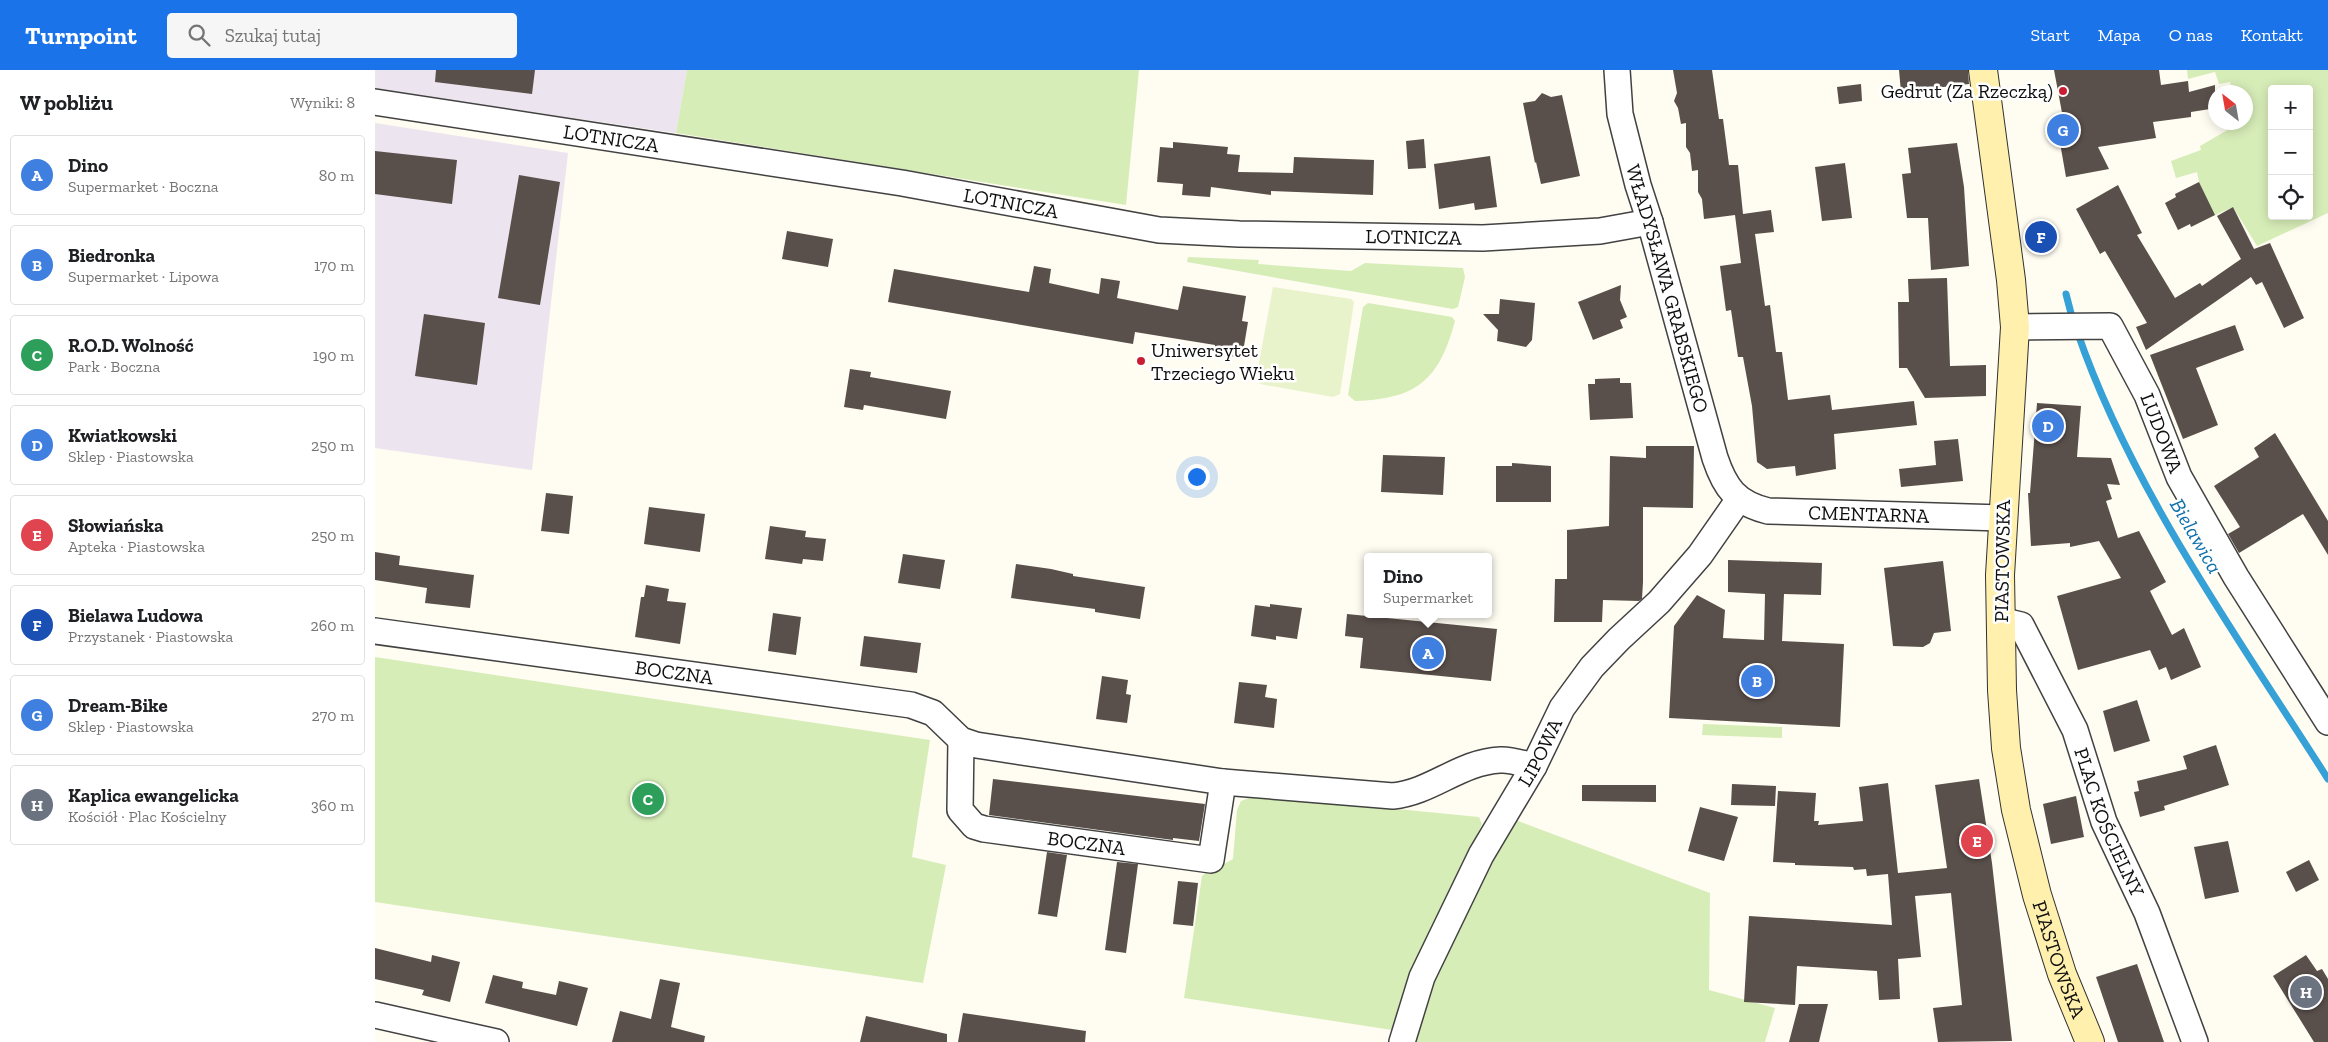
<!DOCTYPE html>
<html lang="pl">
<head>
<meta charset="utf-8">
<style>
  :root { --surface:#fff; --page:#f6f6f6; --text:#202124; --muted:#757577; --line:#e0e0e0; --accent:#1a73e8 }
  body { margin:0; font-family:"Zilla Slab",serif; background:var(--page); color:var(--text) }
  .controls { position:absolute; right:15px; top:15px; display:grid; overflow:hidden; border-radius:5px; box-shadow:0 2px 12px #0003 }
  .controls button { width:45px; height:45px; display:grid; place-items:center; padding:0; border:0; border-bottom:1px solid var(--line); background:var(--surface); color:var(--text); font:25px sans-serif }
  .compass { position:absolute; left:1833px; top:15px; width:45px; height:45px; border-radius:50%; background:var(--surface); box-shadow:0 2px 12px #0003; rotate:329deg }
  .you { position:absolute; left:821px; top:406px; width:18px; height:18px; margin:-12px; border:4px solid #fff; border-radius:50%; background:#1a73e8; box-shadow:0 0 0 8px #1a73e833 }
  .badge { display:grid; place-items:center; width:32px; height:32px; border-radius:50%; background:var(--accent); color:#fff; font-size:16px; font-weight:700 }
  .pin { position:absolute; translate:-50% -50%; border:2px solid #fff; box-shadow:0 1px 5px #0006 }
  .popup { position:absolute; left:989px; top:483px; width:128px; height:65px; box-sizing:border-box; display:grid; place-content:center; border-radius:5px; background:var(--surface); filter:drop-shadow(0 1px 4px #0005); font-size:16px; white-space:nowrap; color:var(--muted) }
  .popup b { font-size:19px; color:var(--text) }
  .popup::after { content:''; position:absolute; left:50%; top:100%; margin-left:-10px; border:10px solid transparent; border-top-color:var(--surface) }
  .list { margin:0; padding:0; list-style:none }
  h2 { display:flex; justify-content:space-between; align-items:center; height:65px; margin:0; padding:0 20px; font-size:21px }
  h2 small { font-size:16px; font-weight:400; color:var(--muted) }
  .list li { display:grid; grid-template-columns:32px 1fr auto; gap:15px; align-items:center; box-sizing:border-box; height:80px; margin:0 10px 10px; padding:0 10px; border:1px solid var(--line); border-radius:5px }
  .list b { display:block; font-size:19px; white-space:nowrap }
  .list p { margin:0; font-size:16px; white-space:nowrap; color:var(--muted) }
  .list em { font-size:16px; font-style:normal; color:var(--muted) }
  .icon { flex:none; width:28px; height:28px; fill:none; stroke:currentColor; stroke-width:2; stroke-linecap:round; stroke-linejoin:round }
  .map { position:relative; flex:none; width:1953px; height:972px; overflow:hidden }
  header { display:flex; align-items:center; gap:30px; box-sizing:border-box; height:70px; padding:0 25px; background:var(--accent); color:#fff }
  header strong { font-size:24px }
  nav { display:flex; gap:28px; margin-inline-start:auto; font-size:18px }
  .search { width:350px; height:45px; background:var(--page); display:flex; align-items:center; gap:12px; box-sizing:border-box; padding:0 18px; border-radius:5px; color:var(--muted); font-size:19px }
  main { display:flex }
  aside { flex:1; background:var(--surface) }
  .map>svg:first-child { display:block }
</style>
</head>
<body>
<header>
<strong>Turnpoint</strong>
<div class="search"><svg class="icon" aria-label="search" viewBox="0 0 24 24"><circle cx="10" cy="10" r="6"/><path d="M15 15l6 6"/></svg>Szukaj tutaj</div>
<nav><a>Start</a><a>Mapa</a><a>O nas</a><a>Kontakt</a></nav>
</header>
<main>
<aside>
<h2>W pobliżu<small>Wyniki: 8</small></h2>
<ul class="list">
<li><span class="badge" style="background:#3f7fe0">A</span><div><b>Dino</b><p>Supermarket · Boczna</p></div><em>80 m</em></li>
<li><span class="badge" style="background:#3f7fe0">B</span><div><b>Biedronka</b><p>Supermarket · Lipowa</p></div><em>170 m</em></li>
<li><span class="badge" style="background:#2e9e5b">C</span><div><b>R.O.D. Wolność</b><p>Park · Boczna</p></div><em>190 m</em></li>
<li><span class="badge" style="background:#3f7fe0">D</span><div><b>Kwiatkowski</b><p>Sklep · Piastowska</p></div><em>250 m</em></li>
<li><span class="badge" style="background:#e0444e">E</span><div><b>Słowiańska</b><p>Apteka · Piastowska</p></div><em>250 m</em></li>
<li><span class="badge" style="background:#1a4fb4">F</span><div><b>Bielawa Ludowa</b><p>Przystanek · Piastowska</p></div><em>260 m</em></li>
<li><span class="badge" style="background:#3f7fe0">G</span><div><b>Dream-Bike</b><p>Sklep · Piastowska</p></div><em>270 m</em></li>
<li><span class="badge" style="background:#6b7280">H</span><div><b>Kaplica ewangelicka</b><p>Kościół · Plac Kościelny</p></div><em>360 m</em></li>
</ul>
</aside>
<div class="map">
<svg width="1953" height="972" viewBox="0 0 1953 972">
  <rect width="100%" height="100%" fill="#fffcf2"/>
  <path fill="#ece4ee" d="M 0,0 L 312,0 L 301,63 L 0,19 Z
    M 0,53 L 193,83 L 157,400 L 0,378 Z"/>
  <path fill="#d7edb8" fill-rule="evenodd" d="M 312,0 L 764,0 L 751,135 L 301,63 Z
    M 1812,0 L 1953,0 L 1953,143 L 1882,176 L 1858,137 L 1825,152 L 1817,137 L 1832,129 L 1824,112 L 1822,102 L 1801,108 L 1796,91 L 1826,80 L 1825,76 L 1856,58 L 1854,53 L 1870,52 L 1870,22 L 1858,22 L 1855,12 L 1844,14 L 1840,2 L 1813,9 ZM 1897,19 L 1934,19 L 1934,146 L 1897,146 Z
    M 813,187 L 884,190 L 883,194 L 976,201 L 990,193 L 1088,198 L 1090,207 L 1083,237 L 1078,239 L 812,192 Z
    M 993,233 L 1077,247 L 1080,251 C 1064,311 1041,329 980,331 L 973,325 L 988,237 Z
    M 0,587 L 555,670 L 537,787 L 571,795 L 548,913 L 0,832 Z
    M 1328,654 L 1407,657 L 1407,668 L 1327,665 Z
    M 881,725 L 1104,747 L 1107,754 L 1017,960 L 809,928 L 827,806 C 836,797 848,796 858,789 L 862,740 L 866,731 Z
    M 1138,749 L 1335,823 L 1334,920 L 1400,938 L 1390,972 L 1039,972 L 1055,919 Z"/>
  <path fill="#e8f3cb" d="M 898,217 L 976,229 L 979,232 L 965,324 L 958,327 L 885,314 L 881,309 Z"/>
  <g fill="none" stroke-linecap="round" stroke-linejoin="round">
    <path stroke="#35a1d6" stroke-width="7" d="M 1691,224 L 1698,251
      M 1702,261 C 1756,419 1864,569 1953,709"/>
  </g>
  <path fill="#594f4b" d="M 61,0 L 160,0 L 157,24 L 60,12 Z
    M 1298,0 L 1337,0 L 1344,49 L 1348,49 L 1354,95 L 1363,95 L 1368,144 L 1396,140 L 1399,162 L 1380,164 L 1390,236 L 1395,235 L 1401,282 L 1407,282 L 1413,330 L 1455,325 L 1457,340 L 1539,331 L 1542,355 L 1459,364 L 1461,399 L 1421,406 L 1420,396 L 1392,399 L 1382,392 L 1377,336 L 1368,287 L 1363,287 L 1356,240 L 1351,241 L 1345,196 L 1366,193 L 1360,145 L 1329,149 L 1327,129 L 1323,122 L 1323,100 L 1317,101 L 1315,83 L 1311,77 L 1311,53 L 1306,54 L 1303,38 L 1299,31 L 1302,23 Z
    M 1524,0 L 1593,0 L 1594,14 L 1526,22 Z
    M 1679,0 L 1784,0 L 1786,15 L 1813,11 L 1814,22 L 1840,15 L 1840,33 L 1834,35 L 1835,39 L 1816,42 L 1816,47 L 1778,52 L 1781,68 L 1723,77 L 1734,99 L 1691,107 L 1681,50 L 1688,48 Z
    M 1486,14 L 1487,31 L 1464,34 L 1462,17 Z
    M 1167,23 L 1176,27 L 1187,25 L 1205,106 L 1166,114 L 1161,92 L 1160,93 L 1148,33 L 1160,31 Z
    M 1049,69 L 1051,98 L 1033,99 L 1031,71 Z
    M 798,72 L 853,77 L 852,84 L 865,85 L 863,102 L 918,103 L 919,87 L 999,90 L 998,125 L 896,121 L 896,125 L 836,117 L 835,127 L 807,125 L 808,114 L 782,112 L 785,77 L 798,78 Z
    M 1582,73 L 1589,117 L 1594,196 L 1556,200 L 1553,148 L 1532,148 L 1527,104 L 1536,103 L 1533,78 Z
    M 0,81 L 82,90 L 77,134 L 0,124 Z
    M 1115,86 L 1122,137 L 1100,140 L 1099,133 L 1064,139 L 1059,94 Z
    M 1470,93 L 1477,148 L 1447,151 L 1440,97 Z
    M 144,105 L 185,112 L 165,235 L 123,228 Z
    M 1824,112 L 1840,145 L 1816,157 L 1815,154 L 1803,160 L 1790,133 L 1801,127 L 1800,124 Z
    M 1743,115 L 1767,163 L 1762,165 L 1800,228 L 1825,213 L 1827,216 L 1866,189 L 1842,146 L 1858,137 L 1879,179 L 1895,173 L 1929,248 L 1909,258 L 1887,212 L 1881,215 L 1876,207 L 1771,280 L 1761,257 L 1772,253 L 1730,181 L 1725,184 L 1701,139 Z
    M 412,161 L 458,169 L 453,197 L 407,189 Z
    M 659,196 L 676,199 L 674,213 L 724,224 L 726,208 L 745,211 L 742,228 L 803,240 L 808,216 L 871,226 L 867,251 L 873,252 L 867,288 L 839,283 L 840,275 L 760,262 L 758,274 L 513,232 L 519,199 L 654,222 Z
    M 1572,208 L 1575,296 L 1611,295 L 1611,326 L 1550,328 L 1532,298 L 1524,298 L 1523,232 L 1534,232 L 1533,209 Z
    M 1246,215 L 1245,230 L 1252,247 L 1245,250 L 1248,258 L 1218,270 L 1203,232 Z
    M 1125,229 L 1160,233 L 1157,270 L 1151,277 L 1122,271 L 1123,260 L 1108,244 L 1124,244 Z
    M 49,244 L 110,253 L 102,315 L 40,306 Z
    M 1860,255 L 1869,280 L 1821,298 L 1843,355 L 1808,369 L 1775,285 Z
    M 475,299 L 496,302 L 495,307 L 576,321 L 571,349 L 489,335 L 488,340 L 469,337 Z
    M 1245,308 L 1245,313 L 1256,313 L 1258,348 L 1215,350 L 1213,314 L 1220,314 L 1220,309 Z
    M 1662,333 L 1706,336 L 1702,387 L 1736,388 L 1745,415 L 1732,414 L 1737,429 L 1731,431 L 1743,468 L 1764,461 L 1791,512 L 1775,521 L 1797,565 L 1809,558 L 1826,597 L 1796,610 L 1791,597 L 1784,600 L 1775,580 L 1703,600 L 1682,526 L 1746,508 L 1724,471 L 1695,477 L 1695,473 L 1656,476 L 1653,423 L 1655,423 Z
    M 1900,363 L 1953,451 L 1953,485 L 1928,444 L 1864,483 L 1853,464 L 1865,457 L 1839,416 L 1884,387 L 1879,378 Z
    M 1583,369 L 1588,411 L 1526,417 L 1524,399 L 1561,395 L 1559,371 Z
    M 1271,376 L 1319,376 L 1318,438 L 1268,437 L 1268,512 L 1267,529 L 1264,531 L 1228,530 L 1227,552 L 1179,552 L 1180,509 L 1192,509 L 1192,460 L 1234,456 L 1235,386 L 1271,388 Z
    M 1008,385 L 1070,387 L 1068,425 L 1006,422 Z
    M 1137,393 L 1176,396 L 1176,432 L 1121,432 L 1121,396 L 1137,396 Z
    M 171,423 L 198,426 L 194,464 L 166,461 Z
    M 274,437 L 330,444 L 325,482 L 269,474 Z
    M 395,456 L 431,461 L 430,467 L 451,469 L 448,491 L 428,489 L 427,494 L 390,489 Z
    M 0,482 L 25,486 L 24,495 L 99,505 L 95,538 L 50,533 L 52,518 L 0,510 Z
    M 528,484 L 570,490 L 565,519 L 523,513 Z
    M 1353,490 L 1447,493 L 1446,525 L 1409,524 L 1407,571 L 1469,574 L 1465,657 L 1294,648 L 1299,556 L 1322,525 L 1350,540 L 1348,568 L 1389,570 L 1390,524 L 1353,522 Z
    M 1568,491 L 1576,561 L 1559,563 L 1555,573 L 1548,577 L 1518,576 L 1509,498 Z
    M 641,494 L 676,499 L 698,504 L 698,506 L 770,517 L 765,549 L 720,542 L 720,539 L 636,528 Z
    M 271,515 L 294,519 L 292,531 L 311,533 L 305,574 L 260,567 L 266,527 L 269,527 Z
    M 895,534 L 927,538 L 922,569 L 901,566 L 901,570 L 876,566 L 880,535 L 895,537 Z
    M 398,543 L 426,547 L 421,585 L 393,581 Z
    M 972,544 L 1122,559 L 1116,611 L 985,598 L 988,568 L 970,566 Z
    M 489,566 L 546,573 L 542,603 L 485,596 Z
    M 727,606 L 753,610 L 751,624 L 756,625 L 752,653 L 721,649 Z
    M 864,612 L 892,615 L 890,627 L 902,629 L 899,658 L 859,653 Z
    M 1762,630 L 1775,671 L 1739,682 L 1728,641 Z
    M 1841,675 L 1854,715 L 1789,736 L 1790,740 L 1765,747 L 1759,722 L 1764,721 L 1762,711 L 1812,699 L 1808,686 Z
    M 618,709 L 830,734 L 824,771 L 798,768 L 798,770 L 614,745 Z
    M 1604,709 L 1617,793 L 1637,971 L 1563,972 L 1558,938 L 1587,935 L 1576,823 L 1540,826 L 1546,887 L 1523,889 L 1525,929 L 1504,930 L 1502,901 L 1422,896 L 1420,935 L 1369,932 L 1374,846 L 1517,855 L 1513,804 L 1492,806 L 1491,799 L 1479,800 L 1478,797 L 1420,795 L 1420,793 L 1398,792 L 1403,721 L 1441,723 L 1439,751 L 1444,751 L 1443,755 L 1488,751 L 1484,717 L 1513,713 L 1523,803 L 1572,798 L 1560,715 Z
    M 1357,714 L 1401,716 L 1400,736 L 1356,735 Z
    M 1207,715 L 1281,715 L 1281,732 L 1207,731 Z
    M 1701,726 L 1709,767 L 1676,774 L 1668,734 Z
    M 1325,737 L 1363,747 L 1349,791 L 1313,781 Z
    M 1853,771 L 1864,822 L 1830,829 L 1819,777 Z
    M 672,782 L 692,785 L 682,847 L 663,844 Z
    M 1934,790 L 1944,810 L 1921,822 L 1911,802 Z
    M 742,792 L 763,794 L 751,883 L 730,880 Z
    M 803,811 L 823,813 L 818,856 L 798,854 Z
    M 0,878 L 56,892 L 57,885 L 85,892 L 75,932 L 47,925 L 49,920 L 0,909 Z
    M 1931,885 L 1942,901 L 1947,899 L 1953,909 L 1953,972 L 1939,972 L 1898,906 Z
    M 1762,894 L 1789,972 L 1743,972 L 1721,907 Z
    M 118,905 L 148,912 L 147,918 L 181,925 L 184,911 L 213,918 L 202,956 L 110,933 Z
    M 285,909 L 305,913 L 296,957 L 330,966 L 329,972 L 237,972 L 245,941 L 276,949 Z
    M 1424,934 L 1453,934 L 1444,972 L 1414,972 Z
    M 588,943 L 711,961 L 710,972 L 583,972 Z
    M 491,946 L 572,964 L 572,972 L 485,972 Z"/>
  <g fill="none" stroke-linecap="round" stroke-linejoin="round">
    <g stroke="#424242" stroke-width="28">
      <g id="street">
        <path id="s1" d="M 1242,0 L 1245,44 L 1263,115 L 1275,152 L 1340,388 C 1350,418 1361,433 1393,441 L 1627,448"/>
        <path id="s2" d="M 0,32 L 527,113 L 784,160 L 864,164 L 1108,168 L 1225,161 L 1275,152"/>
        <path id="s3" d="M 1640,257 L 1735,256 L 1772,325 L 1804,407 L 1861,507 L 1953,652"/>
        <path id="s4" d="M 1625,550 L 1646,555 L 1700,660 L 1729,752 L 1772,843 L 1820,972"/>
        <path id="s5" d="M 0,561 L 536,635 L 558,643 L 586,670 L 601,675 L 848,712 L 1018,726 C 1057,722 1085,692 1125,690 C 1136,689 1148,694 1159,696"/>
        <path id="s6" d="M 586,670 L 585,740 L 599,756 L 609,759 L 836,790 L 848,712"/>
        <path d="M 0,945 L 121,972"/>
        <path id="s7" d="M 1027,972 L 1047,907 L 1106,785 L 1159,696 L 1187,638 L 1217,597 L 1244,569 L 1284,532 L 1325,485 L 1364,429"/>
      </g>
    </g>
    <g stroke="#313131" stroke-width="30">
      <g id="secondary">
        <path id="s8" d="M 1608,0 L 1636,210 L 1640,257 L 1625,505 L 1627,620 L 1631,678 L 1641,740 L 1662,825 L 1687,904 L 1715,972"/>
      </g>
    </g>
    <use href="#street" stroke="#fff" stroke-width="25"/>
    <use href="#secondary" stroke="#fff0ad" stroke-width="28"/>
  </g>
  <g fill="#c91e32" stroke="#fff" stroke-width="2">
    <circle cx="1688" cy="21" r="5"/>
    <circle cx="766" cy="291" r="5"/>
  </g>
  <g text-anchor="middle" stroke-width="5" stroke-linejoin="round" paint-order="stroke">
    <g font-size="20" fill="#0f0f0f" stroke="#fff" text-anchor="end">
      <text x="1678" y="28">Gedrut (Za Rzeczką)</text>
      <text x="776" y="287" text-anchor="start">Uniwersytet<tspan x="776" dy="23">Trzeciego Wieku</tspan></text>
    </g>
    <g font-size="20" fill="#0f0f0f" stroke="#fff">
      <text dy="7" stroke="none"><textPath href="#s2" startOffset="239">LOTNICZA</textPath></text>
      <text dy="7" stroke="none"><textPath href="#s2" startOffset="644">LOTNICZA</textPath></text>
      <text dy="7" stroke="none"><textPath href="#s2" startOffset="1049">LOTNICZA</textPath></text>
      <text dy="7" stroke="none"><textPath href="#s1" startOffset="225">WŁADYSŁAWA GRABSKIEGO</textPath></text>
      <text dy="7" stroke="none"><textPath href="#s3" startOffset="214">LUDOWA</textPath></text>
      <text dy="7" stroke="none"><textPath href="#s1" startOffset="581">CMENTARNA</textPath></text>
      <text transform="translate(1627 491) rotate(-89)" y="7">PIASTOWSKA</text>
      <text dy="7" stroke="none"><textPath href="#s5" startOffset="302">BOCZNA</textPath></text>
      <text dy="7" stroke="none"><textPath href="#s7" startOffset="322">LIPOWA</textPath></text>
      <text dy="7" stroke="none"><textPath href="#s4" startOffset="238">PLAC KOŚCIELNY</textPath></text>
      <text dy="7" stroke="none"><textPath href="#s6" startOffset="205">BOCZNA</textPath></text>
      <text dy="7" stroke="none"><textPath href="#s8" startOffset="899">PIASTOWSKA</textPath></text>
    </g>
    <g font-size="21" font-style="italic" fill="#0f71aa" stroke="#fff">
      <text transform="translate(1821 466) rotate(60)" y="7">Bielawica</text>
    </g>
  </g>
</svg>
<div class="controls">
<button>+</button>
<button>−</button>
<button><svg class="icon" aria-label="locate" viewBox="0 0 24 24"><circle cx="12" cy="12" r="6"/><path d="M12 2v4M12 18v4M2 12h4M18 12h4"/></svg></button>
</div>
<svg class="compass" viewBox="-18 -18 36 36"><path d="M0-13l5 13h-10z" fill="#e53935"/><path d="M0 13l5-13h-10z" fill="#757577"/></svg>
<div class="you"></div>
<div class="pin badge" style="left:1053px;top:583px;background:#3f7fe0">A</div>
<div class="popup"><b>Dino</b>Supermarket</div>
<div class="pin badge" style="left:1382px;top:611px;background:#3f7fe0">B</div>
<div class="pin badge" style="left:273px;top:729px;background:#2e9e5b">C</div>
<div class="pin badge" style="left:1673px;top:356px;background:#3f7fe0">D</div>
<div class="pin badge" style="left:1602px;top:771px;background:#e0444e">E</div>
<div class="pin badge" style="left:1666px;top:167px;background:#1a4fb4">F</div>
<div class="pin badge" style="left:1688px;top:60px;background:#3f7fe0">G</div>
<div class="pin badge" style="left:1931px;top:922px;background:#6b7280">H</div>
</div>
</main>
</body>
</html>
